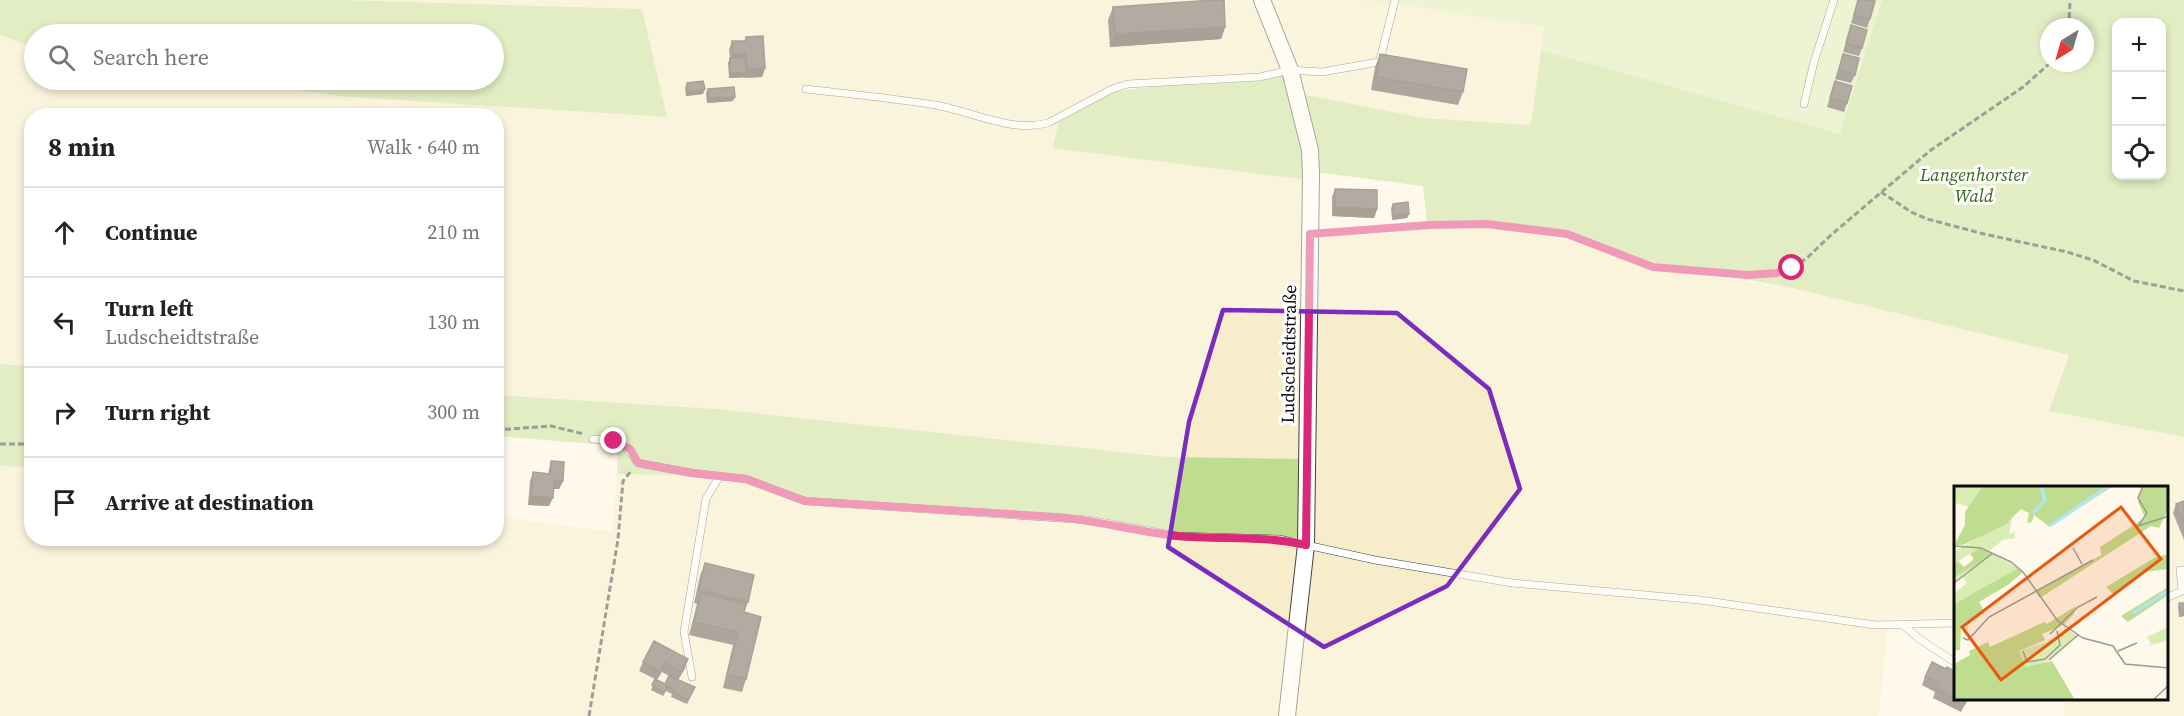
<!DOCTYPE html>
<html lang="en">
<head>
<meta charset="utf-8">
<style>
  :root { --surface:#fff; --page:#f2f2f2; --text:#222; --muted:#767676; --line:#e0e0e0 }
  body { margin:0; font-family:"Source Serif 4",serif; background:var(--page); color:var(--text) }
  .controls { position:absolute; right:18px; top:18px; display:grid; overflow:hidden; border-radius:12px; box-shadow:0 3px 9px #0003 }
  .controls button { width:54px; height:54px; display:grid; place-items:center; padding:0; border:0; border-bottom:2px solid var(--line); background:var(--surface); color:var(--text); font:30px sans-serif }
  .compass { position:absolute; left:2040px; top:18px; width:54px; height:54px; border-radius:50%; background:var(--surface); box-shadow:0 3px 9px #0003; rotate:217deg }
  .stop { position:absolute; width:18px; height:18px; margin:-14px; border:4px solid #db2777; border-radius:50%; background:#fff }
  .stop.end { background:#db2777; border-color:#fff; box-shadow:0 2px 6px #0008 }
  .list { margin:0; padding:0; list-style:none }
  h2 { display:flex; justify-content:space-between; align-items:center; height:78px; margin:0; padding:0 24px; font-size:26px }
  h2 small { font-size:20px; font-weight:400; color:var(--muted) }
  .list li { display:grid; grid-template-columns:39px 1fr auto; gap:18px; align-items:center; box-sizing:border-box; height:90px; padding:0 24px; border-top:2px solid var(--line) }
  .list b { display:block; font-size:22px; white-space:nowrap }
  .list p { margin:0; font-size:20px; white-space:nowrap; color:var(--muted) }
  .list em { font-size:20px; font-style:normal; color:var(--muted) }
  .icon { flex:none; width:33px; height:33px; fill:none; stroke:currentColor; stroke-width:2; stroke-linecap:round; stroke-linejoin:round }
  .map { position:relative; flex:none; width:2184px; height:716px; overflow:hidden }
  .search { position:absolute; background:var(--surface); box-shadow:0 3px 9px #0003; left:24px; top:24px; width:480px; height:66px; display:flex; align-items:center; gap:15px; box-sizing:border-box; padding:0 21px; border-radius:33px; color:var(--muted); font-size:22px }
  .panel { position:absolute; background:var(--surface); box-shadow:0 3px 9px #0003; left:24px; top:108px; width:480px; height:438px; border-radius:24px }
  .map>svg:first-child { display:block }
</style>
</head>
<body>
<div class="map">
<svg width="2184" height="716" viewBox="0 0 2184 716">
  <rect width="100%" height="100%" fill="#fff9ec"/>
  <path fill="#f7edca" d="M 342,0 L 1257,0 L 1282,67 L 1259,75 L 1111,87 L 1061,114 L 1052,147 L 1307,180 L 1305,459 L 1167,457 L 716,409 L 497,395 L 496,116 L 32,116 L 31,366 L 0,364 L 0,35 L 34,47 L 34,80 L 229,80 L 348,97 L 667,117 L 642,9 Z
    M 1277,0 L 1356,0 L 1382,2 L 1545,27 L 1531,125 L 1424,118 L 1301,94 L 1268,2 Z
    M 1487,226 L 1568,240 L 1652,269 L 1795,288 L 2068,355 L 2049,411 L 2184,437 L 2184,716 L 2064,716 L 2064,700 L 2168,700 L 2168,488 L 1956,488 L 1956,618 L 1889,618 L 1879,716 L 1290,716 L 1313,237 L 1373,235 L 1429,228 Z
    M 0,466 L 31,467 L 32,538 L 496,538 L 497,515 L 526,521 L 612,531 L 617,474 L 716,475 L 704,496 L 691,572 L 709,503 L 720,482 L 745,482 L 805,504 L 1054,519 L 1086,522 L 1179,540 L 1276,541 L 1302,547 L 1283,716 L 0,716 Z"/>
  <path fill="#d8ecb3" d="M 1356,0 L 1882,0 L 1841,135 L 1541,50 L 1544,27 L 1382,2 Z"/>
  <path fill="#bedd91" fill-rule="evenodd" d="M 0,0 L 342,0 L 642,9 L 667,117 L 348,97 L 229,80 L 494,80 L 494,34 L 34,34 L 34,47 L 0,35 Z
    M 1882,0 L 2184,0 L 2184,437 L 2049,411 L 2069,355 L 1793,288 L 1651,262 L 1568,232 L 1484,220 L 1427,223 L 1423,186 L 1315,172 L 1301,94 L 1424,118 L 1531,125 L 1541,50 L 1840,134 ZM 2116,22 L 2162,22 L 2162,176 L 2116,176 ZM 2049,27 L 2085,27 L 2085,63 L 2049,63 Z
    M 1286,75 L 1302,129 L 1307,180 L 1052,148 L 1059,122 L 1112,92 L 1149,87 L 1260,81 Z
    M 0,364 L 31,366 L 31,467 L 0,466 Z
    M 496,395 L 716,409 L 1167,457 L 1305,459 L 1304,538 L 1177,532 L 1091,516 L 805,498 L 746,476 L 617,474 L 618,446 L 497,436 Z"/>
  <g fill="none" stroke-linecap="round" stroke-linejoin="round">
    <g stroke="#3f3f3f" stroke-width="8">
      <path id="service" d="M 1380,60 L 1395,0
        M 806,89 C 849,94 892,98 935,105 C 971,111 1011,133 1048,123 L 1112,89 L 1128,84 L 1260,77 L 1290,70 L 1322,72 L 1384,61
        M 1804,104 L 1814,62 L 1834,0
        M 593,439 C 616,441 625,442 638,463 L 692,473 L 746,479 L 805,501 L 1089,520 L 1177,536 L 1279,539 L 1375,560 L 1512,583 L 1700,600 L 1875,625 L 1956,623
        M 2168,597 L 2182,591 L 2180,570 L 2184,570
        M 1902,624 L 1918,638 L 1956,663
        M 692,677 L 684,632 L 706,499 L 719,477"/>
    </g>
    <g stroke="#3f3f3f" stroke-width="18">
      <path id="tertiary" d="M 1262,0 L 1290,70 L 1310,150 L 1311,174 L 1306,545 L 1287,716"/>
    </g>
    <path stroke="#2e2e2e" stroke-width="3" stroke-dasharray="6 3" stroke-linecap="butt" d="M 2069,27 L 2070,0
      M 1881,192 L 1911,212 L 1927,219 L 1984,234 L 2067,252 L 2093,260 L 2134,281 L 2184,291
      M 1324,233 L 1429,225 L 1487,224 L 1567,234 L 1653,267 L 1747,275 L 1777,273 L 1792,268 L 1807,258 L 1831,235 L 1931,150 L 2023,87 L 2050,63
      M 496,430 L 551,426 L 584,434
      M 0,444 L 32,444
      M 589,716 L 618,539 L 623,481 L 631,471"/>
    <use href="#service" stroke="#fff" stroke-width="7"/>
    <use href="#tertiary" stroke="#fff" stroke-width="16"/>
  </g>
  <path fill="#4a413e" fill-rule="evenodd" d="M 1858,0 L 1870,19 L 1867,28 L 1851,23 Z
    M 1113,7 L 1225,27 L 1221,39 L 1110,47 L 1108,20 Z
    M 1851,25 L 1862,48 L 1859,56 L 1843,52 Z
    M 746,37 L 765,68 L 762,77 L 729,78 L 728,63 L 730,58 L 729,50 L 732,41 L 744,41 Z
    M 1380,54 L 1463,92 L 1458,105 L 1371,90 L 1375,67 Z
    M 1843,54 L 1855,75 L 1851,83 L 1835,79 Z
    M 1835,81 L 1847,103 L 1844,112 L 1827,107 Z
    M 687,83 L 703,94 L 686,96 L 685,88 Z
    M 708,89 L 733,101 L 707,103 L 706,93 Z
    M 1335,189 L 1377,209 L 1374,218 L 1332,216 L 1332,197 Z
    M 1393,204 L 1409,214 L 1407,218 L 1392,220 L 1391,208 Z
    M 551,461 L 563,481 L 559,489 L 553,489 L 549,506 L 528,505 L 530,481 L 533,472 L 548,474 Z
    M 2184,501 L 2184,540 L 2173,513 L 2176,504 Z
    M 705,563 L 748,602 L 744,612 L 746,679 L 742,692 L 723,688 L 733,645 L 689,635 L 697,604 L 694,603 L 700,576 Z
    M 2179,603 L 2184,616 L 2179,617 L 2178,607 Z
    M 654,641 L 685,668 L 678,680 L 693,692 L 687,704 L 671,697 L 672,694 L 666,691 L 663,696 L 651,690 L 655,679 L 639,671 L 643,662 ZM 662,672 L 669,676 L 665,684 L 657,680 Z
    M 1925,677 L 1968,699 L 1961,712 L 1933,698 L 1935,692 L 1922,685 Z"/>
  <path fill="#3c3532" d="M 1225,27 L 1221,39 L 1110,47 L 1115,34 Z
    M 746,53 L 743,62 L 730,62 L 733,54 Z
    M 765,68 L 762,77 L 744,78 L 747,69 Z
    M 730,73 L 746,73 L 744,77 L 729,78 Z
    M 705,89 L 703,94 L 686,96 L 688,92 Z
    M 735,97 L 733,101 L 707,103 L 708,98 Z
    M 1335,207 L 1377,209 L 1374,218 L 1332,216 Z
    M 1409,214 L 1407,218 L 1392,220 L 1394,215 Z
    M 554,480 L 563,481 L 559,489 L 551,489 Z
    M 531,496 L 553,498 L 549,506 L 528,505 Z
    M 2181,612 L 2184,612 L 2184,616 L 2179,617 Z
    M 688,659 L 685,668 L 678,680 L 681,672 Z"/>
  <path fill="#564c48" stroke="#3c3532" stroke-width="1.5" d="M 1214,0 L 1224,0 L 1225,27 L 1115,34 L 1113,7 Z
    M 1858,0 L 1871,0 L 1875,1 L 1870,19 L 1854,15 Z
    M 1851,25 L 1867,30 L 1862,48 L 1846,43 Z
    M 763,36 L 765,68 L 747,69 L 746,53 L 733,54 L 732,41 L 746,41 L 746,37 Z
    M 1380,54 L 1467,69 L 1463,92 L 1376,77 Z
    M 1843,54 L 1859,58 L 1855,75 L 1839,70 Z
    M 730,58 L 745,58 L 746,73 L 730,73 Z
    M 703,81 L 705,89 L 688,92 L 687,83 Z
    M 1835,81 L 1852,86 L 1847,103 L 1830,98 Z
    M 734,87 L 735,97 L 708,98 L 708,89 Z
    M 1335,189 L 1377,190 L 1377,209 L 1335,207 Z
    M 1408,202 L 1409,214 L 1394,215 L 1393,204 Z
    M 551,461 L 564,462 L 563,481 L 554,480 L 553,498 L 531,496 L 533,472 L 550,474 Z
    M 2184,501 L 2184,524 L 2176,504 Z
    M 705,563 L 754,575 L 748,602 L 699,590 Z
    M 701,593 L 746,604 L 744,612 L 761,617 L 746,679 L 727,675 L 738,632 L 694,622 Z
    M 2179,603 L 2184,603 L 2184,612 L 2181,612 Z
    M 654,641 L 688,659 L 681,672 L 665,663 L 660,672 L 643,662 Z
    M 1932,662 L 1946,669 L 1947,667 L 1956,672 L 1956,699 L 1936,689 L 1939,683 L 1925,677 Z
    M 669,676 L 695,687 L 688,700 L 673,692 L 674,690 L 667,686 L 664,692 L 652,685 L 655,679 L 665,684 Z
    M 1957,699 L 1967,699 L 1965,704 Z"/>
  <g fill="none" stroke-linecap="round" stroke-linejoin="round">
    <path stroke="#db2777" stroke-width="8" d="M 614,441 L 630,449 L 638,463 L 692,473 L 746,479 L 805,501 L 1056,517 C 1097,520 1137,532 1178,536 C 1222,540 1262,535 1306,545 L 1310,234 L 1429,225 L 1487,224 L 1567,234 L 1653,267 L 1747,275 L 1777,273 L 1792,268"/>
  </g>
  <path d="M0 0H2184V716H0ZM 1223,310 L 1397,313 L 1489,389 L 1520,489 L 1447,586 L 1324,647 L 1168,547 L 1189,422 Z" fill="#fff9ec" fill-opacity=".55" fill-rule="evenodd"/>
  <path fill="none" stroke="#7b2cbf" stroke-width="4.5" stroke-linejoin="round" d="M 1223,310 L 1397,313 L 1489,389 L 1520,489 L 1447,586 L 1324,647 L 1168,547 L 1189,422 Z"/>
  <g text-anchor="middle" stroke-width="6" stroke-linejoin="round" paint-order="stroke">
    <g font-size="18" font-style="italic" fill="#346819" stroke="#fff">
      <text x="1974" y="181">Langenhorster<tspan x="1974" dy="21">Wald</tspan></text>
    </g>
    <g font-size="18" fill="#0c0c0c" stroke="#fff">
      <text transform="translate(1289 354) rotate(-89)" y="6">Ludscheidtstraße</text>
    </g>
  </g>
  <g transform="translate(1954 486)">
    <rect width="214" height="214" fill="#fff9ec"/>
    <path d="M 0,0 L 29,0 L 15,21 L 3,17 L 0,21 ZM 58,32 L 55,48 L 61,46 L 61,52 L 49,54 L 35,65 L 25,62 L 0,78 L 0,66 ZM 39,68 L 64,82 L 0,118 L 0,107 L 13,97 L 8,90 L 0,96 L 0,92 ZM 214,141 L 214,154 L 194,160 L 197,157 L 193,151 ZM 114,143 L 123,150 L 92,176 L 71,182 L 65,165 L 93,156 Z" fill="#d8ecb3"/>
    <path d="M 29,0 L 159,0 L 96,41 L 80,29 L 78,36 L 73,37 L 75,27 L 67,23 L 51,39 L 9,59 L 0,59 L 11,39 L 11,26 ZM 188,0 L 214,0 L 214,23 L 205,42 L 197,40 L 86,112 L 82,106 L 147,69 L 146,61 L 191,32 L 184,16 ZM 25,62 L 39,68 L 0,92 L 0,78 L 4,75 L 10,81 L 20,73 L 16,68 ZM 214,68 L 214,83 L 191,86 L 159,108 L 152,101 L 200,72 ZM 64,82 L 69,86 L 54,99 L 25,116 L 29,123 L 7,142 L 6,164 L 0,165 L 0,118 ZM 214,101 L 214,109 L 174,136 L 167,130 ZM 122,120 L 120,128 L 109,139 L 88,148 L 91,154 L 65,165 L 71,181 L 98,175 L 121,214 L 0,214 L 0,178 L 16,169 L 15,165 L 34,156 L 36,161 L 90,136 L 93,138 Z" fill="#bedd91"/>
    <path fill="none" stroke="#ade7fa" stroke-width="3" d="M 79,27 L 91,14 L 87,0M 96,40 L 154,0M 178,128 L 215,104"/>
    <path fill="none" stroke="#9e9a92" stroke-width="1.5" d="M 184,40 L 193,27 L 184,12 L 189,0M 184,40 L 215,30M 0,60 L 27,62 L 57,76 L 69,86 L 103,134 L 129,152 L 159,160 L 171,178 L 215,182M 119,62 L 128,78M 0,97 L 39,67M 96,148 L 124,121 L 143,111M 9,152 L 14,154 L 35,131 L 139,74M 69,165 L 73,176 L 91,173 L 106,159 L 103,145M 164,165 L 183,157M 95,174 L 124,149M 199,214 L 215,199"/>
    <path fill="#e8590c" fill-opacity="0.15" stroke="#e8590c" stroke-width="3" d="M 167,21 L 207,73 L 47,194 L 8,141 Z"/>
    <rect width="214" height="214" fill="none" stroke="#0c0c0c" stroke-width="3"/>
  </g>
</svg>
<div class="controls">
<button>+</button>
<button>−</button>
<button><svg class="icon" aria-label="locate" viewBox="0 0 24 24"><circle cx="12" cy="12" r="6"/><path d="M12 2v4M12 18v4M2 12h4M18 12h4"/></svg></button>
</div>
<svg class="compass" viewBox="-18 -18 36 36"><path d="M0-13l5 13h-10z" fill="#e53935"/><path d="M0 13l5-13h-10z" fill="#767676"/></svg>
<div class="stop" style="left:1792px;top:268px"></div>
<div class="stop end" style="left:614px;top:441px"></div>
<div class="search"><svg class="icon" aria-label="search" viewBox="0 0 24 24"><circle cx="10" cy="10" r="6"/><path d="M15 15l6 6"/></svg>Search here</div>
<section class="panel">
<h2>8 min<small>Walk · 640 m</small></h2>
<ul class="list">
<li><svg class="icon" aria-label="ahead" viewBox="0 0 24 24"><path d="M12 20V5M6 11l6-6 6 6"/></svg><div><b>Continue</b></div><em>210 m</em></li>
<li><svg class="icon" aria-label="left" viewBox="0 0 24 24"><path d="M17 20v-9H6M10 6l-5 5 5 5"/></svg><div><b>Turn left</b><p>Ludscheidtstraße</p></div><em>130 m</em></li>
<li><svg class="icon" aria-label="right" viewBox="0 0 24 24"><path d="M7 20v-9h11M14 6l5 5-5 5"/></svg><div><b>Turn right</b></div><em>300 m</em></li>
<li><svg class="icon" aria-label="arrive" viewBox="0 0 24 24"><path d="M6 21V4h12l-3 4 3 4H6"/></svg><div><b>Arrive at destination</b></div></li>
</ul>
</section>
</div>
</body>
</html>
